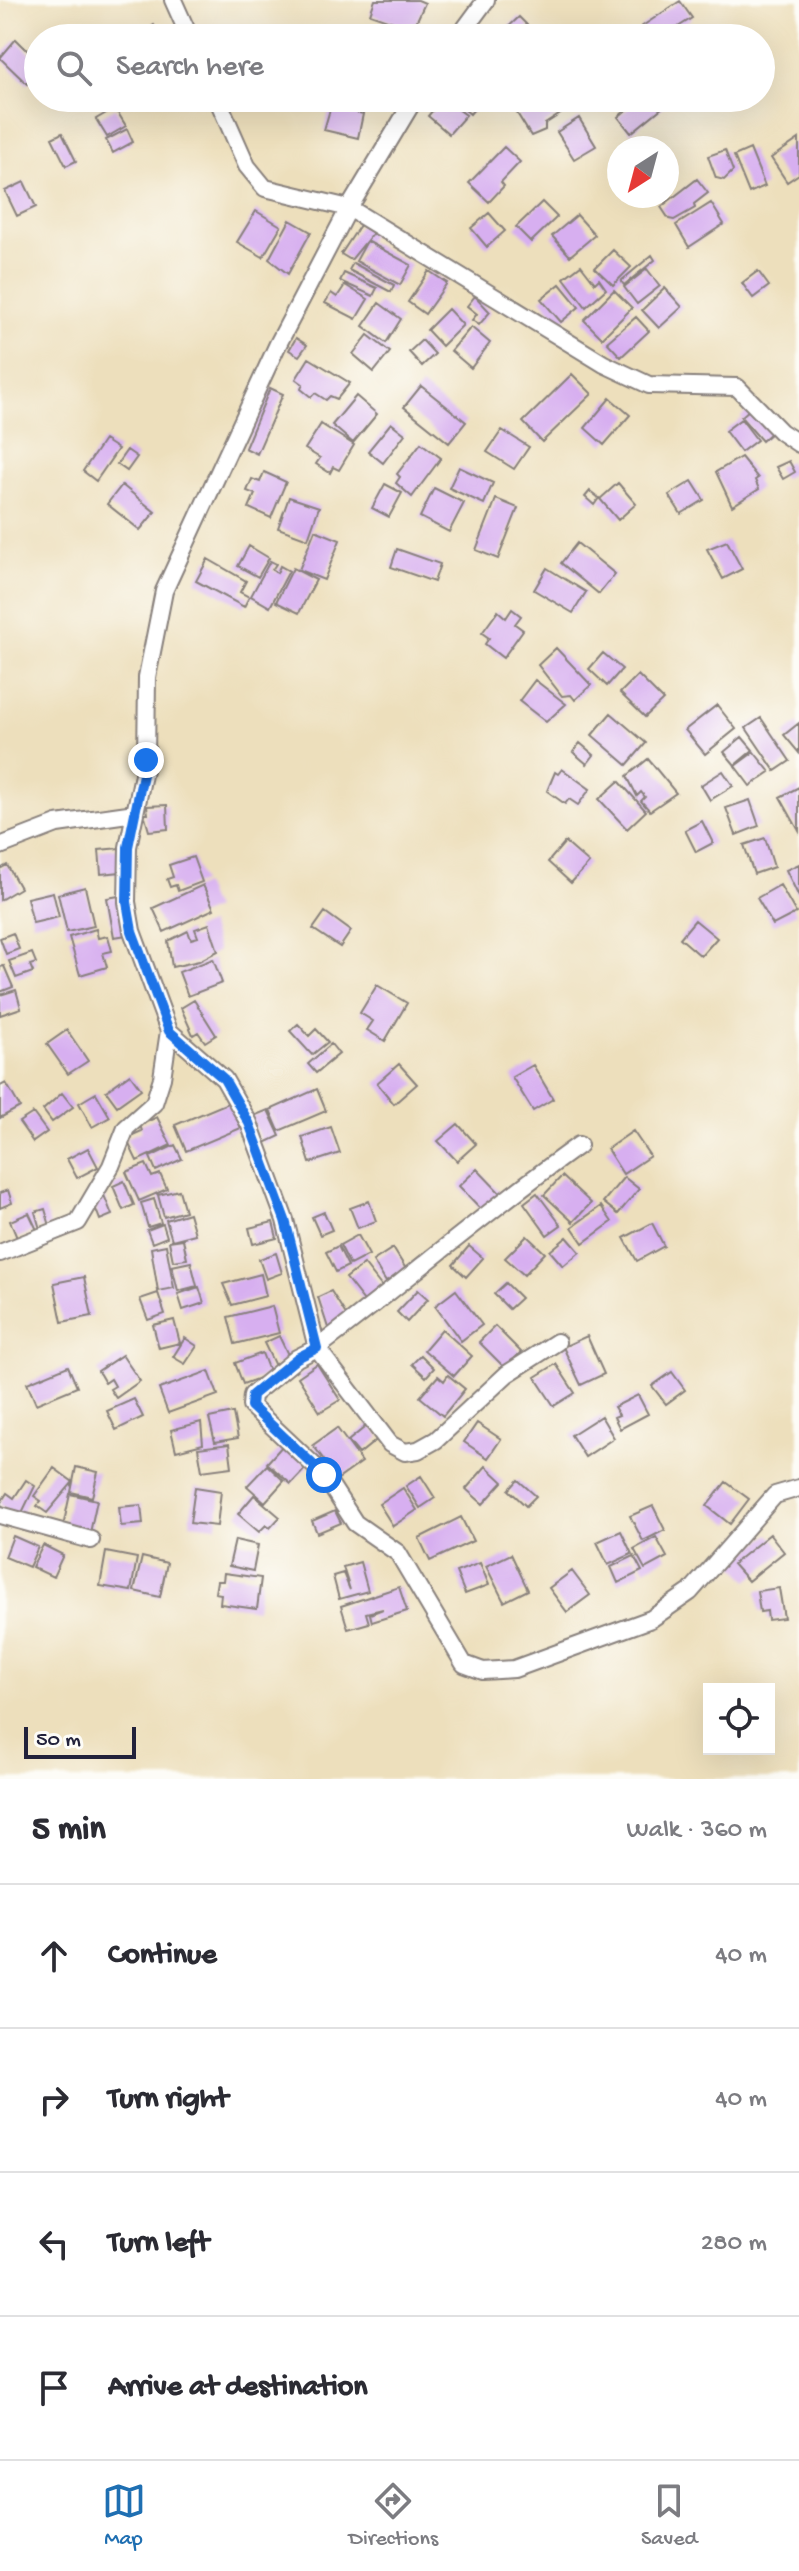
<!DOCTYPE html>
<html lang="en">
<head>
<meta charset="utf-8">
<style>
  :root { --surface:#fff; --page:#f2f2f3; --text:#2b2b33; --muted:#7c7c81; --line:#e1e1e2; --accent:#1f6fb2 }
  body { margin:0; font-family:"Gochi Hand",sans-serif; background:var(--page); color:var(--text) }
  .controls { position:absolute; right:24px; bottom:24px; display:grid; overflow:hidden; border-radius:0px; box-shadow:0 8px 32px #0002 }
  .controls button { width:72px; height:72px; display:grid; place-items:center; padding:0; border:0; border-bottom:2px solid var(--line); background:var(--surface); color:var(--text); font:40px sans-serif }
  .compass { position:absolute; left:607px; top:136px; width:72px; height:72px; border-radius:50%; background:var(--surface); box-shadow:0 8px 32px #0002; rotate:216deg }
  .scale { position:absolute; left:24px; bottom:20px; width:112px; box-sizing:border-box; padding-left:8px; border:4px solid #22223b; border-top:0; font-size:22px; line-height:28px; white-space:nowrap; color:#22223b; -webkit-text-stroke:6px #fdfcf7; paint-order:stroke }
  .stop { position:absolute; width:24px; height:24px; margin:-18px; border:6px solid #1a73e8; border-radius:50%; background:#fff }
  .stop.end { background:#1a73e8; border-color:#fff; box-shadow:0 2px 8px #0008 }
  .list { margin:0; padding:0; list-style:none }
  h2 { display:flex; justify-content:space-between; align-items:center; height:104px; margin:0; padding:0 32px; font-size:34px }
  h2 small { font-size:26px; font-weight:400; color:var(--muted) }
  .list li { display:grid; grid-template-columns:52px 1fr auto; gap:24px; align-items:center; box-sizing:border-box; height:144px; padding:0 32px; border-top:2px solid var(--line) }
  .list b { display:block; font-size:30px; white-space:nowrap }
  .list em { font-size:26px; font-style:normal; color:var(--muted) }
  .icon { flex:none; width:44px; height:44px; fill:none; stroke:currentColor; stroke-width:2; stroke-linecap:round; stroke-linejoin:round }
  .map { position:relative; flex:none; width:799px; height:1779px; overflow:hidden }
  .search { position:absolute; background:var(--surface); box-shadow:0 8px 32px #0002; left:24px; right:24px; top:24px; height:88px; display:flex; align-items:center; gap:20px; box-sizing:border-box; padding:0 28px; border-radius:44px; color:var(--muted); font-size:30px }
  .sheet { height:680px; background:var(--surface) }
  nav { display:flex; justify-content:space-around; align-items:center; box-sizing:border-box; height:112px; border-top:2px solid var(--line); background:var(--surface); font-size:22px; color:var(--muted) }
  nav a { display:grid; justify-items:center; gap:4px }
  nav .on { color:var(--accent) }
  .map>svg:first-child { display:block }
</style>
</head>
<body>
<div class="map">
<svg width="799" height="1779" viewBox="0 0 799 1779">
  <rect width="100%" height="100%" fill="#fdfcf7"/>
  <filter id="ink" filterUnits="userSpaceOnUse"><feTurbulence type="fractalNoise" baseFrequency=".0125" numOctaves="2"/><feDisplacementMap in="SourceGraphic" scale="16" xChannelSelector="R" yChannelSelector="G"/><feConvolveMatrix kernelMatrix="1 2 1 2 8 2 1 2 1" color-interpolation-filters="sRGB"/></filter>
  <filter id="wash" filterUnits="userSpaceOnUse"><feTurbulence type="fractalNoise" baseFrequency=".006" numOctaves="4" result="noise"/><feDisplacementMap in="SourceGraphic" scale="32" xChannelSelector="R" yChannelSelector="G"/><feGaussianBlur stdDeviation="1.8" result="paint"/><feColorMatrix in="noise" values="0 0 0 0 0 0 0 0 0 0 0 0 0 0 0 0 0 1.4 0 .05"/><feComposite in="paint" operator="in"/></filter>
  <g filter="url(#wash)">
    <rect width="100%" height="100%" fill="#eddfbc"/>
    <g id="blocks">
      <path fill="#d7aff0" d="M 375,0 L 418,0 L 425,3 L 413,29 L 370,14 Z
        M 680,1 L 692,18 L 661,38 L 648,38 L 641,27 Z
        M 519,17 L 529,27 L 517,38 L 510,38 L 504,31 Z
        M 154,25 L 161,34 L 146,38 L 143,33 Z
        M 16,39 L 38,61 L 38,73 L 27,84 L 0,58 Z
        M 343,98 L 376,98 L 373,108 Z
        M 443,98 L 466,115 L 449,134 L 428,116 Z
        M 451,98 L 475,98 L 480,102 L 470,114 Z
        M 524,98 L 557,98 L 565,111 L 545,124 L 545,130 L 531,136 L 512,105 Z
        M 641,98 L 674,98 L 631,133 L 618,117 Z
        M 331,106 L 363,114 L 358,138 L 324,130 Z
        M 115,108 L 126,126 L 107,137 L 96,119 Z
        M 579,118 L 596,146 L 574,159 L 557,132 Z
        M 127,129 L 133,142 L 113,153 L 106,140 Z
        M 62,133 L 76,161 L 66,166 L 52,138 Z
        M 799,139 L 799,174 L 787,182 L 771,158 Z
        M 504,147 L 520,162 L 501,182 L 504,186 L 489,202 L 469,183 Z
        M 750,149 L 765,186 L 749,193 L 734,156 Z
        M 725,150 L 733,171 L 724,180 L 716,178 L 708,156 Z
        M 697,179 L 708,193 L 694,204 L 695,208 L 674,220 L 669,219 L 661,207 Z
        M 24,182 L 36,207 L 17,216 L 5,191 Z
        M 542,202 L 557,217 L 531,242 L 516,227 Z
        M 711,203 L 724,224 L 689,247 L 676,225 Z
        M 256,211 L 281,226 L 263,257 L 237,242 Z
        M 489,213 L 505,231 L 487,247 L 471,228 Z
        M 577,215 L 595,235 L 570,256 L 552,236 Z
        M 290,220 L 311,232 L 288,274 L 269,259 Z
        M 360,225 L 373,233 L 351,260 L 341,254 Z
        M 367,241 L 411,265 L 400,285 L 356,261 Z
        M 613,250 L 631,267 L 613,285 L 595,268 Z
        M 652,255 L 655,260 L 624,285 L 621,281 Z
        M 353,263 L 394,285 L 391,292 L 349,270 Z
        M 581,265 L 595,283 L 599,279 L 606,289 L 586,307 L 564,278 Z
        M 647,269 L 660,286 L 637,304 L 624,287 Z
        M 429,271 L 447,283 L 425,314 L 408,302 Z
        M 758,271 L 769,286 L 753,298 L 742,283 Z
        M 344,273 L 377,288 L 373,296 L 340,281 Z
        M 560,284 L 579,307 L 561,322 L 541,299 Z
        M 345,285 L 368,299 L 356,319 L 325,303 L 331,293 L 337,297 Z
        M 665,288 L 682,307 L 659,328 L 642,310 Z
        M 614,290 L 632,308 L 602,338 L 584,320 Z
        M 475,296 L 490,312 L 479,325 L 472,320 L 477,314 L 467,306 Z
        M 379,303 L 401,319 L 386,343 L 363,326 Z
        M 448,309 L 463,325 L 442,346 L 427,330 Z
        M 636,317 L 649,331 L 621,357 L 607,342 Z
        M 471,327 L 490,343 L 471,368 L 451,351 Z
        M 368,335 L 390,352 L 374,372 L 353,354 Z
        M 296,338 L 307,345 L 299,356 L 289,350 Z
        M 422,340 L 435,354 L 422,366 L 409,352 Z
        M 309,358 L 350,383 L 337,399 L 330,396 L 326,400 L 315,393 L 311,397 L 301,389 L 303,384 L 296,379 Z
        M 572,374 L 592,394 L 542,442 L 523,422 Z
        M 421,386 L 466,422 L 449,443 L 404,407 Z
        M 270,388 L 283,394 L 257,454 L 245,448 Z
        M 356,396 L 377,414 L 353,443 L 332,425 Z
        M 610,398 L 630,415 L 604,445 L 585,428 Z
        M 750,409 L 771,433 L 762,441 L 741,417 Z
        M 741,419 L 757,440 L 741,452 L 725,431 Z
        M 391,423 L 405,434 L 383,463 L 368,451 Z
        M 321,424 L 354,445 L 339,470 L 333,467 L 330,473 L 316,464 L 320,458 L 305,449 Z
        M 502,430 L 529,447 L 514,469 L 487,452 Z
        M 104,440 L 118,449 L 96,481 L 83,471 Z
        M 421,443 L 441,458 L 412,497 L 396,483 L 400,477 L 397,474 Z
        M 127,450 L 137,457 L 127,471 L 117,464 Z
        M 741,457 L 758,478 L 755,480 L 759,489 L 732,506 L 716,472 Z
        M 789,461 L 795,472 L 783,479 L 776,467 Z
        M 459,467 L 493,483 L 484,504 L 449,488 Z
        M 264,472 L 286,482 L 271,518 L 249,508 L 255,494 L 247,491 L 252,479 L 260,482 Z
        M 692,481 L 704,500 L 681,514 L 669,495 Z
        M 618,483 L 636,504 L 618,520 L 600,499 Z
        M 385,484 L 402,493 L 389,517 L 372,508 Z
        M 122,485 L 155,512 L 140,530 L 107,504 Z
        M 434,488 L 464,503 L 449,532 L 420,517 Z
        M 590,491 L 599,498 L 594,505 L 585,497 Z
        M 289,497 L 319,507 L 308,539 L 278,528 Z
        M 496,499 L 518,508 L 498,559 L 476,550 Z
        M 315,530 L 340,540 L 324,580 L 299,570 Z
        M 727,541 L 742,569 L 723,579 L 707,549 Z
        M 577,543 L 615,574 L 599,594 L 561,563 Z
        M 249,546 L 269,558 L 258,577 L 238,566 Z
        M 397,549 L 440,564 L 434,582 L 391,567 Z
        M 208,559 L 246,581 L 240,592 L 249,597 L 244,607 L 196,581 Z
        M 270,561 L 276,564 L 272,570 L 277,573 L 280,566 L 289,571 L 270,607 L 251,596 Z
        M 293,568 L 316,580 L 299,613 L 276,602 Z
        M 547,568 L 586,592 L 573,613 L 534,590 Z
        M 512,609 L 521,616 L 515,624 L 523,630 L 503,658 L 485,644 L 489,638 L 482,633 L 498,611 L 506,618 Z
        M 556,648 L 591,685 L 575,700 L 571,695 L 562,696 L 538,665 Z
        M 603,653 L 622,669 L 607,686 L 589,669 Z
        M 638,675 L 663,700 L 645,717 L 620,693 Z
        M 535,680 L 566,704 L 546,722 L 519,701 Z
        M 717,705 L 736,729 L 705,754 L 685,730 Z
        M 611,713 L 646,743 L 627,765 L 592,735 Z
        M 761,718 L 790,761 L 775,771 L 746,728 Z
        M 799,723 L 799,753 L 784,735 Z
        M 742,737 L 753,750 L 735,765 L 724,752 Z
        M 580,743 L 594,755 L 587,764 L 573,752 Z
        M 754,752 L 770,772 L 750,786 L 735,766 Z
        M 648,759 L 676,793 L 650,811 L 641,801 L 645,797 L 641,792 L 637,796 L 627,776 Z
        M 562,769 L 590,789 L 578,805 L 569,799 L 565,804 L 547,791 L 555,772 L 558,774 Z
        M 723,771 L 733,786 L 710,800 L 701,785 Z
        M 619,781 L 646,811 L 627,829 L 599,799 Z
        M 799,787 L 799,831 L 780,797 Z
        M 750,800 L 759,826 L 736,835 L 726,808 Z
        M 167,805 L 168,829 L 149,831 L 144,814 L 148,814 L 147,806 Z
        M 702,821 L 713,843 L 696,852 L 685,830 Z
        M 765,838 L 774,867 L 754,874 L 744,845 Z
        M 565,842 L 589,863 L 571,883 L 548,862 Z
        M 120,848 L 121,872 L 101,874 L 99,850 Z
        M 193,857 L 202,882 L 178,891 L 176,885 L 170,887 L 167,879 L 173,877 L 169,865 Z
        M 799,864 L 799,897 L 786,870 Z
        M 7,865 L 20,888 L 0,900 L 0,869 Z
        M 203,885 L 214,909 L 164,932 L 153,908 Z
        M 780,885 L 796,913 L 773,925 L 757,898 Z
        M 85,887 L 94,926 L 67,932 L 58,894 Z
        M 53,892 L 59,917 L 33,923 L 27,898 Z
        M 119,896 L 127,935 L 114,937 L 107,898 Z
        M 325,912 L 351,931 L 340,947 L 313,929 Z
        M 695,920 L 717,938 L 701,956 L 680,938 Z
        M 209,924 L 218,951 L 199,961 L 172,967 L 168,941 L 188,931 L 191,939 L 198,937 L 195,929 Z
        M 96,929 L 98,938 L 108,936 L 112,951 L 103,953 L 107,967 L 80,975 L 69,937 Z
        M 13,933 L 19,949 L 6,954 L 0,938 Z
        M 32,953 L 36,963 L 30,965 L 33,972 L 16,978 L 9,961 Z
        M 213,959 L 222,983 L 188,996 L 179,972 Z
        M 4,966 L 13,987 L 0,992 L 0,967 Z
        M 377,985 L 407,1003 L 385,1041 L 367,1030 L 373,1021 L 360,1013 Z
        M 16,990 L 21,1008 L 0,1015 L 0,995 Z
        M 194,1000 L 216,1035 L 205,1042 L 198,1032 L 193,1035 L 181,1008 Z
        M 298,1024 L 309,1036 L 316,1029 L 328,1042 L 312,1055 L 290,1031 Z
        M 67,1030 L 88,1061 L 68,1074 L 47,1044 Z
        M 331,1044 L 339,1054 L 316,1073 L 308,1064 Z
        M 399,1064 L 417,1084 L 394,1104 L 377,1083 Z
        M 533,1065 L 553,1099 L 533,1111 L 512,1077 Z
        M 130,1074 L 141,1089 L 117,1106 L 106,1091 Z
        M 6,1083 L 20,1107 L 0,1118 L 0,1086 Z
        M 317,1089 L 326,1111 L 279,1131 L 270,1110 Z
        M 62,1093 L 73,1107 L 52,1122 L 43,1110 Z
        M 96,1093 L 110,1117 L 92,1127 L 79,1103 Z
        M 230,1102 L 241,1128 L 186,1151 L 175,1125 Z
        M 268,1110 L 280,1136 L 263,1144 L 251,1117 Z
        M 33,1113 L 47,1132 L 33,1142 L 19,1122 Z
        M 157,1117 L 171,1145 L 137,1161 L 126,1138 L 142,1131 L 140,1125 Z
        M 458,1124 L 476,1144 L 457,1161 L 438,1141 Z
        M 331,1127 L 340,1153 L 310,1163 L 302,1137 Z
        M 633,1131 L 650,1156 L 623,1174 L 607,1149 Z
        M 175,1145 L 182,1159 L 156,1171 L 150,1157 Z
        M 88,1148 L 98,1167 L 77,1178 L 67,1159 Z
        M 146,1164 L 152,1177 L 160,1174 L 167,1189 L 139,1201 L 126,1172 Z
        M 477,1169 L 500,1193 L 482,1210 L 459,1186 Z
        M 562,1176 L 591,1203 L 573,1222 L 544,1195 Z
        M 624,1177 L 639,1189 L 618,1214 L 603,1202 Z
        M 124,1181 L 134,1205 L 123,1210 L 113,1186 Z
        M 8,1190 L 12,1203 L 0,1208 L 0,1193 Z
        M 179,1190 L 185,1211 L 164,1217 L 158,1195 Z
        M 537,1193 L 561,1225 L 547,1235 L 524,1203 Z
        M 104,1195 L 112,1215 L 100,1220 L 92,1199 Z
        M 154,1199 L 161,1223 L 148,1227 L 141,1203 Z
        M 369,1201 L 376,1221 L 358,1228 L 350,1208 Z
        M 601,1206 L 612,1222 L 583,1243 L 572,1227 Z
        M 45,1209 L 50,1226 L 40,1229 L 35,1212 Z
        M 324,1212 L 332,1230 L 320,1235 L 312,1217 Z
        M 29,1213 L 37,1230 L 17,1238 L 10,1221 Z
        M 189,1213 L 195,1234 L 172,1240 L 166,1220 Z
        M 273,1222 L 277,1238 L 253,1244 L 249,1228 Z
        M 652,1223 L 664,1246 L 637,1261 L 624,1238 Z
        M 163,1224 L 167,1237 L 152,1243 L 147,1230 Z
        M 358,1235 L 369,1255 L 350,1265 L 340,1245 Z
        M 527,1236 L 545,1253 L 524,1275 L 505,1258 Z
        M 567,1237 L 580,1252 L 563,1266 L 550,1251 Z
        M 183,1239 L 187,1259 L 173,1261 L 169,1241 Z
        M 166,1245 L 174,1288 L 158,1291 L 151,1248 Z
        M 338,1246 L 348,1266 L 336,1272 L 326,1252 Z
        M 469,1246 L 483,1258 L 466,1277 L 453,1265 Z
        M 393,1248 L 406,1269 L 386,1282 L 373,1261 Z
        M 276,1253 L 282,1273 L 266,1279 L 259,1259 Z
        M 191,1262 L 197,1286 L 178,1291 L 172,1266 Z
        M 364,1264 L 382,1287 L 364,1301 L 346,1278 Z
        M 261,1274 L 266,1296 L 232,1305 L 223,1284 Z
        M 84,1277 L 92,1316 L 62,1322 L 54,1283 Z
        M 506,1283 L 521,1298 L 509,1309 L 494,1294 Z
        M 199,1287 L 204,1303 L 183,1310 L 178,1294 Z
        M 418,1290 L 428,1299 L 407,1322 L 397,1312 Z
        M 456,1290 L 482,1325 L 461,1341 L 435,1306 Z
        M 331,1291 L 350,1321 L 329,1331 L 318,1297 Z
        M 158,1293 L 165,1314 L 148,1320 L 140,1299 Z
        M 272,1306 L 279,1333 L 235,1344 L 228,1317 Z
        M 174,1320 L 180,1343 L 159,1348 L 153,1325 Z
        M 495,1326 L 521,1352 L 505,1368 L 479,1342 Z
        M 442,1329 L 472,1356 L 454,1376 L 424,1350 Z
        M 279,1336 L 290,1359 L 275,1366 L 264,1343 Z
        M 587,1336 L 604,1374 L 581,1385 L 563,1347 Z
        M 185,1338 L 197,1346 L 185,1364 L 173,1357 Z
        M 262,1353 L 270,1374 L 243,1384 L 235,1363 Z
        M 122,1355 L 140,1381 L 116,1398 L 110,1389 L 115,1386 L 111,1379 L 105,1383 L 98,1371 Z
        M 421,1355 L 434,1368 L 426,1377 L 412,1364 Z
        M 317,1364 L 340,1400 L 320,1412 L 298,1377 Z
        M 556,1364 L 575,1393 L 554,1406 L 535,1377 Z
        M 68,1366 L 77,1387 L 36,1404 L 27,1383 Z
        M 209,1371 L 218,1395 L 168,1413 L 159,1389 Z
        M 672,1372 L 685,1390 L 666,1404 L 652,1386 Z
        M 448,1375 L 465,1389 L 443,1416 L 420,1397 L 438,1376 L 444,1381 Z
        M 638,1395 L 648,1414 L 620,1429 L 614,1417 L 619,1415 L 614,1407 Z
        M 134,1399 L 143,1417 L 116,1430 L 107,1411 Z
        M 233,1413 L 238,1438 L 215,1442 L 209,1418 Z
        M 601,1416 L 614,1438 L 585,1457 L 571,1435 Z
        M 201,1422 L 203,1444 L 176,1451 L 171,1430 Z
        M 477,1423 L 501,1439 L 488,1458 L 464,1442 Z
        M 369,1424 L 380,1437 L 359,1454 L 348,1441 Z
        M 337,1428 L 362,1462 L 338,1479 L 313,1445 Z
        M 229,1444 L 232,1467 L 202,1471 L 198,1448 Z
        M 284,1444 L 308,1466 L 291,1484 L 267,1463 Z
        M 267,1465 L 284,1481 L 265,1502 L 247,1486 Z
        M 486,1466 L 503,1482 L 483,1504 L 466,1489 Z
        M 76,1467 L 98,1472 L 92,1497 L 71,1492 Z
        M 54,1468 L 73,1482 L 47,1513 L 37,1506 L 41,1501 L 34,1496 Z
        M 421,1476 L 435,1498 L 420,1508 L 406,1486 Z
        M 26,1480 L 35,1486 L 19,1519 L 0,1504 L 7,1493 L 14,1498 Z
        M 518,1480 L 536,1496 L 526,1506 L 509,1490 Z
        M 726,1482 L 749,1499 L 730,1524 L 707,1506 Z
        M 195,1487 L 221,1491 L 217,1526 L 190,1523 Z
        M 403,1488 L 417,1510 L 393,1526 L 379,1504 Z
        M 70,1494 L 97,1500 L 90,1533 L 63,1527 Z
        M 254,1495 L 280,1517 L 270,1528 L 266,1525 L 259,1532 L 238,1514 Z
        M 141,1505 L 143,1524 L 121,1526 L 119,1507 Z
        M 653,1506 L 665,1530 L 643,1541 L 630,1516 Z
        M 335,1511 L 341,1523 L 317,1533 L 312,1521 Z
        M 461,1517 L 473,1541 L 430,1561 L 419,1538 Z
        M 621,1531 L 632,1554 L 608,1565 L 597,1542 Z
        M 770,1534 L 784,1552 L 748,1581 L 733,1564 Z
        M 13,1536 L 38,1547 L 29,1567 L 5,1557 Z
        M 656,1537 L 667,1557 L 645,1569 L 634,1549 Z
        M 235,1540 L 258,1545 L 253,1571 L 229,1566 Z
        M 43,1545 L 63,1555 L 53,1577 L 32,1567 Z
        M 106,1552 L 137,1558 L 131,1591 L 100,1586 Z
        M 511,1554 L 528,1590 L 504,1602 L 486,1566 Z
        M 634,1556 L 642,1571 L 618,1583 L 611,1567 Z
        M 142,1557 L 167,1563 L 160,1597 L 134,1591 Z
        M 360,1562 L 368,1591 L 339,1599 L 333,1576 L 343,1573 L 350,1590 L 343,1567 Z
        M 480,1563 L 489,1585 L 465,1594 L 456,1572 Z
        M 572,1571 L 590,1595 L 567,1612 L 549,1588 Z
        M 224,1573 L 261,1578 L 257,1609 L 220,1604 L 221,1594 L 215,1593 L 217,1581 L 223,1581 Z
        M 399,1587 L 407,1611 L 372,1622 L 370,1614 L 383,1609 L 366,1613 L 369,1623 L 348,1629 L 341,1606 Z
        M 779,1588 L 784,1618 L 768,1620 L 767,1611 L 760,1612 L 757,1591 Z"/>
    </g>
  </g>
  <g filter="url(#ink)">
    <use href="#blocks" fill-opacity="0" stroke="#88807c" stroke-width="2"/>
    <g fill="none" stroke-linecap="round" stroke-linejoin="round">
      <g stroke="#88807c" stroke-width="20">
        <path id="minor" d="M 173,0 L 190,38
          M 458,38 L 486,0
          M 217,98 L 247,166 L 265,188 L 349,208 L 604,364 L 649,385 L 737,387 L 781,432 L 799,444
          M 0,846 L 57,824 L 135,813
          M 169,1031 L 224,1079 L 249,1123 L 285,1220 L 317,1348 L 390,1444 L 405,1452 L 418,1450 L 436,1440 L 507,1374 L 557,1342
          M 579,1145 C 489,1209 406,1281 317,1348 L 297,1358 L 252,1395 L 251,1406 L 324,1475 L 355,1523 L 398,1553 L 464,1664 L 483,1671 L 514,1669 L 651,1619 L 690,1592 L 775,1495 L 799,1488
          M 0,1253 L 78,1222 L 111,1166 L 126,1128 L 154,1103 L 162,1078 L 169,1031 L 132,931 L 127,902 L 128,847 L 146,760 L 147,677 L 164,591 L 277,346 L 349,208 L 415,98
          M 0,1515 L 91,1540"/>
      </g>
      <use href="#minor" stroke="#fff" stroke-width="16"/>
    </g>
  </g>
  <g fill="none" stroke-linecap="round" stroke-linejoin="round" filter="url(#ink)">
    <path stroke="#1a73e8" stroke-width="10" d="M 146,760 L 128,847 L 127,902 L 132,931 L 169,1031 L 224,1079 L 249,1123 L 285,1220 L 317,1348 L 297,1358 L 252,1395 L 251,1406 L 324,1475"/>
  </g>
</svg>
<div class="controls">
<button><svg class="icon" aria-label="locate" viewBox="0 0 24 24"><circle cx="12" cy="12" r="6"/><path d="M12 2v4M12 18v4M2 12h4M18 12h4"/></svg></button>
</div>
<svg class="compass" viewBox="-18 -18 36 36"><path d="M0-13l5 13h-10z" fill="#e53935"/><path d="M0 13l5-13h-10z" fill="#7c7c81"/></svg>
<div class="scale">50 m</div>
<div class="stop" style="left:324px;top:1475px"></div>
<div class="stop end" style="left:146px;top:760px"></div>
<div class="search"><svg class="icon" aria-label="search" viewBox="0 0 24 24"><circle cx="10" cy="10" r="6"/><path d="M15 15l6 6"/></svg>Search here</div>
</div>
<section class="sheet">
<h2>5 min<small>Walk · 360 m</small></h2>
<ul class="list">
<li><svg class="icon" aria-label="ahead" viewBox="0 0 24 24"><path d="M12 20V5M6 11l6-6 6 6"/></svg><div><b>Continue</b></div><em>40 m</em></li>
<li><svg class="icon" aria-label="right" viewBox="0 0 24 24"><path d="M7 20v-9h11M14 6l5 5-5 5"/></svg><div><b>Turn right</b></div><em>40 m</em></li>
<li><svg class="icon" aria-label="left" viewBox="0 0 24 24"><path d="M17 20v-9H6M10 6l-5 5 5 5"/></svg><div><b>Turn left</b></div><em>280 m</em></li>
<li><svg class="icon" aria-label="arrive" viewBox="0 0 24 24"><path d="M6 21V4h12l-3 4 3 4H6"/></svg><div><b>Arrive at destination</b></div></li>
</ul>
</section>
<nav>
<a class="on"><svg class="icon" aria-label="map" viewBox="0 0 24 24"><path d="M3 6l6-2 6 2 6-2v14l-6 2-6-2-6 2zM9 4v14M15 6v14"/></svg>Map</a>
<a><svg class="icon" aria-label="directions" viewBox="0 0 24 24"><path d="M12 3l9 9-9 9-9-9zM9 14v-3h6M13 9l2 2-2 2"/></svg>Directions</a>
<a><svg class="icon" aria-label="saved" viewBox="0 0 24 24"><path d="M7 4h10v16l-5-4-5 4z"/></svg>Saved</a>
</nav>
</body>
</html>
